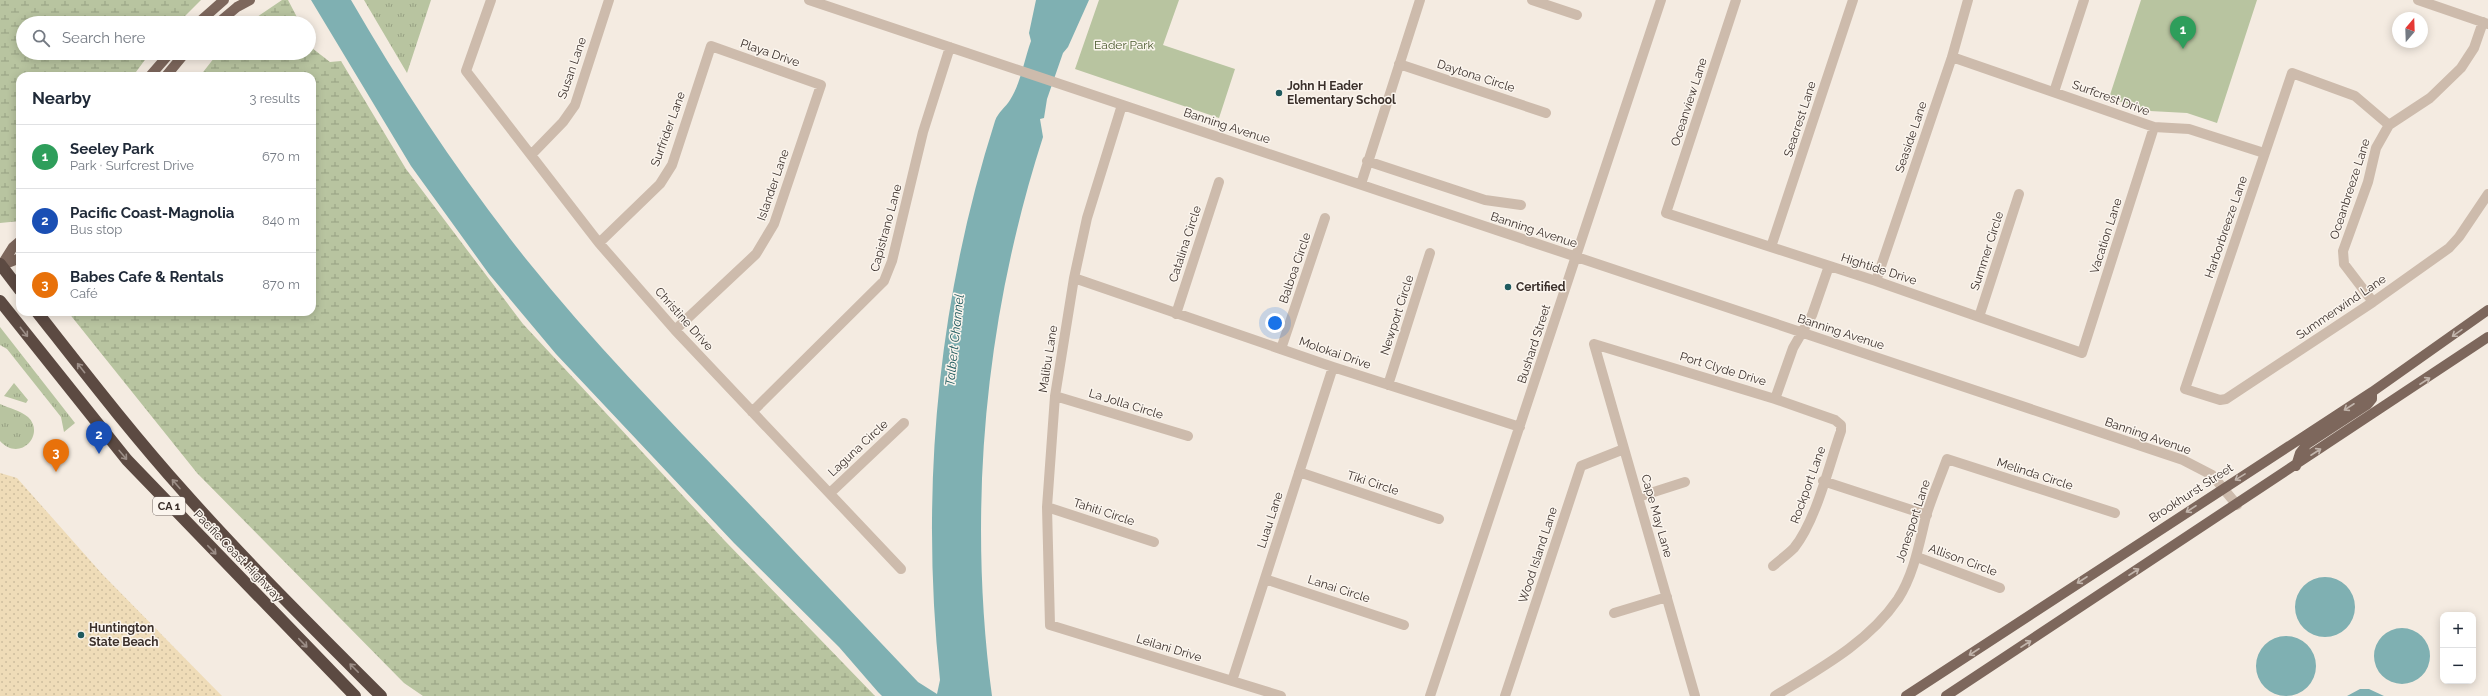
<!DOCTYPE html>
<html lang="en">
<head>
<meta charset="utf-8">
<style>
  :root { --surface:#fff; --page:#f6f6f7; --text:#1f2937; --muted:#747a83; --line:#e0e1e3; --accent:#0b8043 }
  body { margin:0; font-family:Raleway,sans-serif; background:var(--page); color:var(--text) }
  .controls { position:absolute; right:12px; bottom:12px; display:grid; overflow:hidden; border-radius:8px; box-shadow:0 2px 10px #0003 }
  .controls button { width:36px; height:36px; display:grid; place-items:center; padding:0; border:0; border-bottom:1px solid var(--line); background:var(--surface); color:var(--text); font:20px sans-serif }
  .compass { position:absolute; left:2392px; top:12px; width:36px; height:36px; border-radius:50%; background:var(--surface); box-shadow:0 2px 10px #0003; rotate:19deg }
  .you { position:absolute; left:1275px; top:323px; width:14px; height:14px; margin:-10px; border:3px solid #fff; border-radius:50%; background:#1a73e8; box-shadow:0 0 0 6px #1a73e833 }
  .badge { display:grid; place-items:center; width:26px; height:26px; border-radius:50%; background:var(--accent); color:#fff; font-size:13px; font-weight:700 }
  .pin { position:absolute; translate:-50% -33px; filter:drop-shadow(0 1px 2px #0008) }
  .pin::after { content:''; position:absolute; top:21px; width:14px; height:12px; background:inherit; clip-path:polygon(0 0,100% 0,50% 100%) }
  .list { margin:0; padding:0; list-style:none }
  h2 { display:flex; justify-content:space-between; align-items:center; height:52px; margin:0; padding:0 16px; font-size:17px }
  h2 small { font-size:13px; font-weight:400; color:var(--muted) }
  .list li { display:grid; grid-template-columns:26px 1fr auto; gap:12px; align-items:center; box-sizing:border-box; height:64px; padding:0 16px; border-top:1px solid var(--line) }
  .list b { display:block; font-size:15px; white-space:nowrap }
  .list p { margin:0; font-size:13px; white-space:nowrap; color:var(--muted) }
  .list em { font-size:13px; font-style:normal; color:var(--muted) }
  .icon { flex:none; width:22px; height:22px; fill:none; stroke:currentColor; stroke-width:2; stroke-linecap:round; stroke-linejoin:round }
  .map { position:relative; flex:none; width:2488px; height:696px; overflow:hidden }
  .search { position:absolute; background:var(--surface); box-shadow:0 2px 10px #0003; left:16px; top:16px; width:300px; height:44px; display:flex; align-items:center; gap:10px; box-sizing:border-box; padding:0 14px; border-radius:22px; color:var(--muted); font-size:15px }
  .panel { position:absolute; background:var(--surface); box-shadow:0 2px 10px #0003; left:16px; top:72px; width:300px; height:244px; border-radius:12px }
  .map>svg:first-child { display:block }
</style>
</head>
<body>
<div class="map">
<svg width="2488" height="696" viewBox="0 0 2488 696">
  <defs>
    <pattern id="grass-tufts" width="24" height="20" patternUnits="userSpaceOnUse"><rect width="24" height="20" fill="#b8c4a0"/><path d="M3 7l-1-3M5 7V3M7 7l1-3M15 17l-1-3M17 17v-4M19 17l1-3" fill="none" stroke="#97a083"/></pattern>
    <pattern id="wetland-marsh" width="20" height="14" patternUnits="userSpaceOnUse"><rect width="20" height="14" fill="#b8c4a0"/><path d="M1 5h8M5 5V1M11 12h8M15 12V8" fill="none" stroke="#97a083"/></pattern>
    <pattern id="sand-dots" width="8" height="8" patternUnits="userSpaceOnUse"><rect width="8" height="8" fill="#efdcb8"/><path d="M2 2h.1M6 6h.1" fill="none" stroke="#cebd9e" stroke-width="1.8" stroke-linecap="round"/></pattern>
  </defs>
  <rect width="100%" height="100%" fill="#f4ebe1"/>
  <path fill="url(#grass-tufts)" d="M 364,0 L 431,0 L 407,73 Z
    M 0,327 L 75,423 L 64,432 L 61,417 L 7,349 L 0,345 Z
    M 14,383 L 28,400 L 26,403 L 4,396 Z
    M 0,404 C 9,408 21,411 28,417 C 46,434 20,463 0,441 Z"/>
  <path fill="url(#wetland-marsh)" d="M 0,0 L 201,0 L 178,23 L 23,23 L 23,53 L 150,53 L 133,76 L 20,76 L 20,221 L 0,223 Z
    M 282,0 L 288,0 L 300,23 L 248,23 Z
    M 309,41 L 312,48 L 330,62 L 341,61 L 406,169 L 523,324 L 725,541 L 875,696 L 423,696 L 404,683 L 197,473 L 68,312 L 312,312 L 312,76 L 200,76 L 218,53 L 309,53 Z"/>
  <path fill="url(#sand-dots)" d="M 0,473 L 17,478 L 103,575 L 222,696 L 0,696 Z"/>
  <path fill="#b8c4a0" d="M 1099,0 L 1179,0 L 1163,45 L 1235,69 L 1219,118 L 1075,69 Z
    M 2141,0 L 2257,0 L 2217,123 L 2187,113 L 2150,111 L 2109,98 Z"/>
  <path fill="#7fb0b2" d="M 311,0 L 351,0 C 403,90 461,177 526,259 C 591,340 664,415 736,490 C 797,554 857,618 918,682 L 937,694 L 940,680 C 920,491 937,303 995,121 C 998,112 1006,107 1010,100 C 1021,83 1024,60 1031,41 L 1029,33 L 1036,0 L 1089,0 L 1068,47 L 1063,53 L 1047,99 L 1044,118 L 1040,119 L 1043,137 C 985,317 967,508 992,696 L 882,696 L 878,692 L 839,647 L 734,543 L 556,354 L 489,274 L 411,166 Z
    M2295 607a30 30 0 1 1 60 0a30 30 0 1 1-60 0Z
    M2374 656a28 28 0 1 1 56 0a28 28 0 1 1-56 0Z
    M2256 666a30 30 0 1 1 60 0a30 30 0 1 1-60 0Z
    M 2360,689 L 2369,689 L 2384,696 L 2347,696 Z"/>
  <g fill="none" stroke-linecap="round" stroke-linejoin="round">
    <path stroke="#cdbbac" stroke-width="10" d="M 491,0 L 466,71 L 599,243 L 675,330 L 901,569
      M 809,0 L 2183,460 L 2212,475 L 2237,505
      M 1532,0 L 1577,15
      M 1736,0 L 1666,213 L 1876,281 L 2082,353 L 2154,127
      M 2418,0 L 2488,24
      M 1952,57 L 2154,127 L 2189,129 L 2264,153
      M 1399,64 L 1546,113
      M 2054,92 L 2084,0
      M 1122,105 L 1087,218 L 1074,278 L 1055,396 L 1047,507 L 1050,625 L 1281,696
      M 2389,125 L 2355,96 L 2292,73 L 2185,389 L 2220,400 L 2226,399 L 2373,302 L 2449,248 L 2459,237 L 2488,194
      M 531,155 L 563,122 L 575,105 L 609,0
      M 1367,161 L 1485,200 L 1521,205
      M 1361,184 L 1420,0
      M 599,243 L 660,184 L 672,165 L 711,46 L 821,85 L 774,224 L 756,254 L 675,330
      M 1771,247 L 1853,0
      M 1074,278 L 1333,367 L 1520,427
      M 1876,281 L 1952,57 L 1968,0
      M 2373,302 L 2344,264 L 2343,251 L 2368,182 L 2376,148 L 2389,125 L 2430,98 L 2461,68 L 2474,48 L 2483,22
      M 1176,314 L 1219,182
      M 1979,317 L 2019,194
      M 1594,344 L 1775,399 L 1835,420 L 1841,425 L 1841,431 C 1829,465 1816,521 1794,548 C 1788,554 1780,560 1773,566
      M 1594,344 L 1695,696
      M 1281,349 L 1325,218
      M 1388,385 L 1430,253
      M 1055,396 L 1188,436
      M 1775,399 L 1793,348 L 1812,315 L 1829,266
      M 752,412 L 884,281 L 892,261 L 923,132 L 950,47
      M 1299,472 L 1439,519
      M 1823,481 L 1927,515
      M 830,493 L 904,423
      M 1638,497 L 1685,482
      M 1047,507 L 1154,542
      M 1917,557 L 2000,588
      M 1265,579 L 1404,625
      M 1614,613 L 1667,597
      M 1232,681 L 1333,367
      M 1430,696 L 1661,0
      M 1505,696 L 1581,466 L 1624,449
      M 1775,696 C 1819,669 1868,643 1898,599 C 1914,574 1919,544 1926,516 C 1932,497 1940,478 1947,459 L 2115,513"/>
    <path stroke="#7d675c" stroke-width="10" d="M 198,23 L 224,0
      M 218,23 L 237,7 L 250,0
      M 150,76 L 170,53
      M 166,76 L 185,53
      M 0,266 L 20,258
      M 1,266 L 13,247 L 20,241
      M 2296,466 L 2300,453 L 2307,444 L 2368,404 L 2372,399 L 2372,392
      M 1906,696 L 2372,392 L 2488,310
      M 1946,696 L 2488,337"/>
    <path stroke="#5c4a42" stroke-width="12" d="M 0,264 L 20,290
      M 0,301 L 127,460 L 355,696
      M 37,312 C 85,373 132,434 184,492 C 247,563 314,629 381,696"/>
  </g>
  <defs><path id="oneway-shaft" d="M-6 0H5M1.5-3L5.5 0L1.5 3" fill="none" stroke-width="1.6" stroke-linecap="round" stroke-linejoin="round"/></defs>
  <g stroke="#9c8e87">
    <use href="#oneway-shaft" transform="translate(24 332) rotate(52)"/>
    <use href="#oneway-shaft" transform="translate(81 368) rotate(-128)"/>
    <use href="#oneway-shaft" transform="translate(123 455) rotate(50)"/>
    <use href="#oneway-shaft" transform="translate(176 484) rotate(-131)"/>
    <use href="#oneway-shaft" transform="translate(212 550) rotate(46)"/>
    <use href="#oneway-shaft" transform="translate(303 643) rotate(46)"/>
    <use href="#oneway-shaft" transform="translate(354 668) rotate(-135)"/>
  </g>
  <g stroke="#c2b5ac">
    <use href="#oneway-shaft" transform="translate(2457 333) rotate(145)"/>
    <use href="#oneway-shaft" transform="translate(2425 381) rotate(-33)"/>
    <use href="#oneway-shaft" transform="translate(2349 407) rotate(147)"/>
    <use href="#oneway-shaft" transform="translate(2316 452) rotate(-33)"/>
    <use href="#oneway-shaft" transform="translate(2240 477) rotate(148)"/>
    <use href="#oneway-shaft" transform="translate(2191 509) rotate(147)"/>
    <use href="#oneway-shaft" transform="translate(2134 572) rotate(-33)"/>
    <use href="#oneway-shaft" transform="translate(2082 580) rotate(147)"/>
    <use href="#oneway-shaft" transform="translate(2026 644) rotate(-33)"/>
    <use href="#oneway-shaft" transform="translate(1974 652) rotate(147)"/>
  </g>
  <g fill="#1f5a5e" stroke="#fbf5ee" stroke-width="1.5">
    <circle cx="1279" cy="93" r="4"/>
    <circle cx="1508" cy="287" r="4"/>
    <circle cx="81" cy="635" r="4"/>
  </g>
  <g text-anchor="middle" stroke-width="3" stroke-linejoin="round" paint-order="stroke">
    <rect fill="#fbf5ee" stroke="#756b66" stroke-width="1" x="153" y="497" width="32" height="18" rx="3"/>
    <g font-size="11" font-weight="bold" fill="#3b302b">
      <text x="169" y="510">CA 1</text>
    </g>
    <g font-size="12" fill="#4a5a2e" stroke="#fbf5ee">
      <text x="1124" y="49">Eader Park</text>
    </g>
    <g font-size="12" fill="#3b302b" stroke="#fbf5ee">
      <text transform="translate(770 53) rotate(19)" y="4">Playa Drive</text>
      <text transform="translate(572 68) rotate(-71)" y="4">Susan Lane</text>
      <text transform="translate(1476 76) rotate(18)" y="4">Daytona Circle</text>
      <text transform="translate(2111 98) rotate(20)" y="4">Surfcrest Drive</text>
      <text transform="translate(1689 102) rotate(-72)" y="4">Oceanview Lane</text>
      <text transform="translate(1800 119) rotate(-72)" y="4">Seacrest Lane</text>
      <text transform="translate(1227 126) rotate(18)" y="4">Banning Avenue</text>
      <text transform="translate(668 129) rotate(-70)" y="4">Surfrider Lane</text>
      <text transform="translate(1911 137) rotate(-71)" y="4">Seaside Lane</text>
      <text transform="translate(773 185) rotate(-71)" y="4">Islander Lane</text>
      <text transform="translate(2350 189) rotate(-72)" y="4">Oceanbreeze Lane</text>
      <text transform="translate(2226 227) rotate(-71)" y="4">Harborbreeze Lane</text>
      <text transform="translate(886 228) rotate(-75)" y="4">Capistrano Lane</text>
      <text transform="translate(1534 230) rotate(18)" y="4">Banning Avenue</text>
      <text transform="translate(2106 236) rotate(-72)" y="4">Vacation Lane</text>
      <text transform="translate(1185 244) rotate(-72)" y="4">Catalina Circle</text>
      <text transform="translate(1987 251) rotate(-72)" y="4">Summer Circle</text>
      <text transform="translate(1295 268) rotate(-71)" y="4">Balboa Circle</text>
      <text transform="translate(1879 269) rotate(18)" y="4">Hightide Drive</text>
      <text transform="translate(2341 307) rotate(-34)" y="4">Summerwind Lane</text>
      <text transform="translate(1397 315) rotate(-72)" y="4">Newport Circle</text>
      <text transform="translate(684 319) rotate(48)" y="4">Christine Drive</text>
      <text transform="translate(1841 332) rotate(18)" y="4">Banning Avenue</text>
      <text transform="translate(1534 344) rotate(-72)" y="4">Bushard Street</text>
      <text transform="translate(1335 353) rotate(19)" y="4">Molokai Drive</text>
      <text transform="translate(1048 359) rotate(-81)" y="4">Malibu Lane</text>
      <text transform="translate(1723 369) rotate(17)" y="4">Port Clyde Drive</text>
      <text transform="translate(1126 404) rotate(17)" y="4">La Jolla Circle</text>
      <text transform="translate(2148 436) rotate(19)" y="4">Banning Avenue</text>
      <text transform="translate(858 448) rotate(-43)" y="4">Laguna Circle</text>
      <text transform="translate(2035 474) rotate(18)" y="4">Melinda Circle</text>
      <text transform="translate(1373 483) rotate(18)" y="4">Tiki Circle</text>
      <text transform="translate(1808 485) rotate(-70)" y="4">Rockport Lane</text>
      <text transform="translate(2191 493) rotate(-33)" y="4">Brookhurst Street</text>
      <text transform="translate(1104 512) rotate(18)" y="4">Tahiti Circle</text>
      <text transform="translate(1657 516) rotate(74)" y="4">Cape May Lane</text>
      <text transform="translate(1270 520) rotate(-72)" y="4">Luau Lane</text>
      <text transform="translate(1913 521) rotate(-72)" y="4">Jonesport Lane</text>
      <text transform="translate(1538 555) rotate(-72)" y="4">Wood Island Lane</text>
      <text transform="translate(238 556) rotate(46)" y="4">Pacific Coast Highway</text>
      <text transform="translate(1963 560) rotate(20)" y="4">Allison Circle</text>
      <text transform="translate(1339 589) rotate(18)" y="4">Lanai Circle</text>
      <text transform="translate(1169 648) rotate(17)" y="4">Leilani Drive</text>
    </g>
    <g font-size="12" font-weight="bold" fill="#3b302b" stroke="#fbf5ee" text-anchor="start">
      <text x="1287" y="90">John H Eader<tspan x="1287" dy="14">Elementary School</tspan></text>
      <text x="1516" y="291">Certified</text>
      <text x="89" y="632">Huntington<tspan x="89" dy="14">State Beach</tspan></text>
    </g>
    <g font-size="13" font-style="italic" fill="#1f5a5e" stroke="#fbf5ee">
      <text transform="translate(954 340) rotate(-84)" y="5">Talbert Channel</text>
    </g>
  </g>
</svg>
<div class="controls">
<button>+</button>
<button>−</button>
</div>
<svg class="compass" viewBox="-18 -18 36 36"><path d="M0-13l5 13h-10z" fill="#e53935"/><path d="M0 13l5-13h-10z" fill="#747a83"/></svg>
<div class="you"></div>
<div class="pin badge" style="left:2183px;top:49px;background:#2e9e5b">1</div>
<div class="pin badge" style="left:99px;top:454px;background:#1a4fb4">2</div>
<div class="pin badge" style="left:56px;top:472px;background:#e8710a">3</div>
<div class="search"><svg class="icon" aria-label="search" viewBox="0 0 24 24"><circle cx="10" cy="10" r="6"/><path d="M15 15l6 6"/></svg>Search here</div>
<section class="panel">
<h2>Nearby<small>3 results</small></h2>
<ul class="list">
<li><span class="badge" style="background:#2e9e5b">1</span><div><b>Seeley Park</b><p>Park · Surfcrest Drive</p></div><em>670 m</em></li>
<li><span class="badge" style="background:#1a4fb4">2</span><div><b>Pacific Coast-Magnolia</b><p>Bus stop</p></div><em>840 m</em></li>
<li><span class="badge" style="background:#e8710a">3</span><div><b>Babes Cafe &amp; Rentals</b><p>Café</p></div><em>870 m</em></li>
</ul>
</section>
</div>
</body>
</html>
